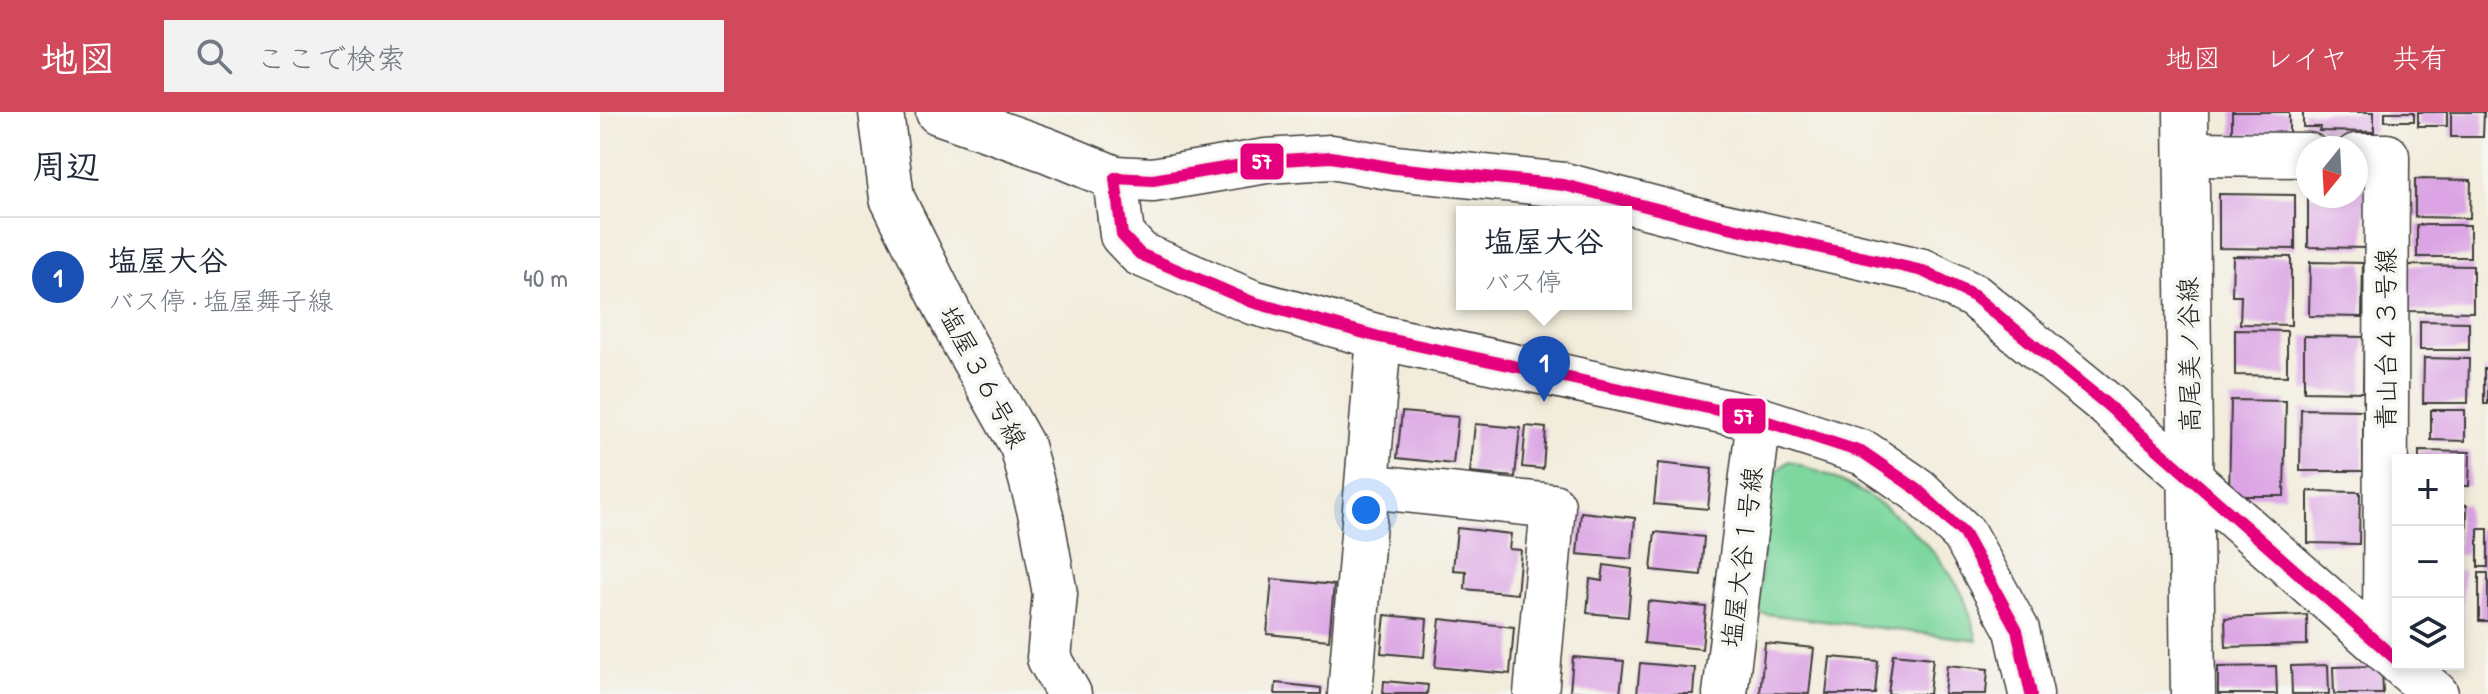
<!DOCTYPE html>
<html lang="ja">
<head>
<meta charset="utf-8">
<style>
  :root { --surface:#fff; --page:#f2f2f3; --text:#1f2937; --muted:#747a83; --line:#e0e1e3; --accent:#d1495b }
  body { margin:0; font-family:"Patrick Hand","Klee One",sans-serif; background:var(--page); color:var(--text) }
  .controls { position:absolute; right:24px; bottom:24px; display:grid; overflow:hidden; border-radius:0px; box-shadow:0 4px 12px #0003 }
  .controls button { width:72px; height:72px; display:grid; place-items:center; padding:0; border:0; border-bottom:2px solid var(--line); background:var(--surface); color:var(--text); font:40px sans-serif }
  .compass { position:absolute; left:1696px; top:24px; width:72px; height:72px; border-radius:50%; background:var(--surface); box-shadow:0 4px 12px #0003; rotate:198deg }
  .you { position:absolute; left:766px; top:398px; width:28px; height:28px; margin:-20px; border:6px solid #fff; border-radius:50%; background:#1a73e8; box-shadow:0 0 0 12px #1a73e833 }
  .badge { display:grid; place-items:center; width:52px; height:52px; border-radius:50%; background:var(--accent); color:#fff; font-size:26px; font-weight:700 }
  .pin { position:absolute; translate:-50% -66px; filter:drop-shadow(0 2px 4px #0008) }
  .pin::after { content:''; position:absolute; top:42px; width:28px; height:24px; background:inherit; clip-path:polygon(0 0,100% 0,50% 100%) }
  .popup { position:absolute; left:856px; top:94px; width:176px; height:104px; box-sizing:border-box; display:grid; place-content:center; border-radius:0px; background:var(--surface); filter:drop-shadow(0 2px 6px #0005); font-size:26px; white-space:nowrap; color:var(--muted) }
  .popup b { font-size:30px; color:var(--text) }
  .popup::after { content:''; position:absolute; left:50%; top:100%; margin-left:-16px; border:16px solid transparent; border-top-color:var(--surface) }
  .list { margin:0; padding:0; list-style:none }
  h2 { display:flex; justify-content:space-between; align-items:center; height:104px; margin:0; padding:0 32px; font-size:34px }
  h2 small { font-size:26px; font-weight:400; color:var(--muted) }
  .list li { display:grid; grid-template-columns:52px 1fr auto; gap:24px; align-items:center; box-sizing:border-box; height:120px; padding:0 32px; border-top:2px solid var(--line) }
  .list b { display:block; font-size:30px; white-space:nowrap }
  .list p { margin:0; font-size:26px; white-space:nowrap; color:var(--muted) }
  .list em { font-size:26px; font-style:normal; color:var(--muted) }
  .icon { flex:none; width:44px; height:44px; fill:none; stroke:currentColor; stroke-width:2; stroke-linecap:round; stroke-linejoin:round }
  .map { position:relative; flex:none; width:1888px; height:582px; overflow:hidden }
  header { display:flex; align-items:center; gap:48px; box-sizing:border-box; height:112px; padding:0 40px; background:var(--accent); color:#fff }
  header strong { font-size:38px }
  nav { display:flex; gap:44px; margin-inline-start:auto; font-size:28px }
  .search { width:560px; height:72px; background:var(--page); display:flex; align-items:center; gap:20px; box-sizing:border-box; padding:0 28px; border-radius:0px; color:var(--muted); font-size:30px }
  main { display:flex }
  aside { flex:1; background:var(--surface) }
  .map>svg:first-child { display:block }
</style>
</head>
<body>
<header>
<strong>地図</strong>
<div class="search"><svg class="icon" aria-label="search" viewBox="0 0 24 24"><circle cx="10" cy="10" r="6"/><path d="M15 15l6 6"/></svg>ここで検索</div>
<nav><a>地図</a><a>レイヤ</a><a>共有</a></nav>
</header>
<main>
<aside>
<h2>周辺<small></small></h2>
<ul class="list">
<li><span class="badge" style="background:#1a4fb4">1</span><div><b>塩屋大谷</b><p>バス停 · 塩屋舞子線</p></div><em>40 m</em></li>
</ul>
</aside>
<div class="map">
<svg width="1888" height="582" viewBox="0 0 1888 582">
  <rect width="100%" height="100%" fill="#f6f6f2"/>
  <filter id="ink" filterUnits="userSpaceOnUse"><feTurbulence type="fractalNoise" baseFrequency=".0125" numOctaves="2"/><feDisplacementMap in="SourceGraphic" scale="16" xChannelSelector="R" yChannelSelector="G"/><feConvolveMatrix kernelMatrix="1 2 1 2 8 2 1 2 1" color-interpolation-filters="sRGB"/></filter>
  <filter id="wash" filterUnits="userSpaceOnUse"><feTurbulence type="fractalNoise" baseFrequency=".006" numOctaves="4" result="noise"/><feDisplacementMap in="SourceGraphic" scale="32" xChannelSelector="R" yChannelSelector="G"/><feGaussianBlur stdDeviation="1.8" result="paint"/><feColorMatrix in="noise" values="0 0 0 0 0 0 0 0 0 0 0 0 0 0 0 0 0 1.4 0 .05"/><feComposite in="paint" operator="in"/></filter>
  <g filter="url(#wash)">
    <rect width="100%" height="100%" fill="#f2ecdb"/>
    <path fill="#7dd79e" stroke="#4c7a5d" stroke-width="2" d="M 1189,349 C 1206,355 1224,361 1241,369 C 1287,391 1333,431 1359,476 C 1368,491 1372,511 1377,528 L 1158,501 L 1169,365 Z"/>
    <g id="blocks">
      <path fill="#dca4e4" d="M 1632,0 L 1689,0 L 1689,23 L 1632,22 Z
        M 1703,0 L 1774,0 L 1774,20 L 1719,19 L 1720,15 L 1703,15 Z
        M 1785,0 L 1814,0 L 1814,9 L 1785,9 Z
        M 1818,0 L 1847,0 L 1847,14 L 1818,14 Z
        M 1851,0 L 1884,0 L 1883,25 L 1851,25 Z
        M 1815,67 L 1871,68 L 1870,106 L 1815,105 Z
        M 1756,74 L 1765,74 L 1765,136 L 1708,135 L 1708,84 L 1756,84 Z
        M 1619,82 L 1695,83 L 1695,137 L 1619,136 Z
        M 1817,113 L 1870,113 L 1870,145 L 1817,145 Z
        M 1633,144 L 1691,145 L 1691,213 L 1640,212 L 1641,184 L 1632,184 Z
        M 1710,150 L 1763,151 L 1762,205 L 1709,204 Z
        M 1809,153 L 1873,154 L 1873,200 L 1808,199 Z
        M 1820,209 L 1869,210 L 1869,238 L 1820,238 Z
        M 1635,218 L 1687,219 L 1687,264 L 1635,263 Z
        M 1704,224 L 1764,225 L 1763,280 L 1704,279 Z
        M 1824,246 L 1869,247 L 1868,291 L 1823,291 Z
        M 1884,257 L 1888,257 L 1888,292 L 1884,292 Z
        M 1631,288 L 1686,289 L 1684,384 L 1629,384 Z
        M 1701,297 L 1763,298 L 1763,359 L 1700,359 Z
        M 1831,298 L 1865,298 L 1865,329 L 1831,328 Z
        M 802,300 L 858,305 L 853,352 L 797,346 Z
        M 875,312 L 920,316 L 915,365 L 870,361 Z
        M 926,314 L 946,316 L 943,357 L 922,355 Z
        M 1819,339 L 1870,340 L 1869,374 L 1858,374 L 1858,348 L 1819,348 Z
        M 1058,351 L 1112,357 L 1108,397 L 1054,392 Z
        M 1708,379 L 1760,380 L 1759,432 L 1708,431 Z
        M 1858,392 L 1867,393 L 1866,443 L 1858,443 Z
        M 981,400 L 1035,406 L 1032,447 L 977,442 Z
        M 857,416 L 911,422 L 909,437 L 921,438 L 917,482 L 865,477 L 866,459 L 853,458 Z
        M 1878,417 L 1888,417 L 1888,455 L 1878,455 Z
        M 1055,420 L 1104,425 L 1101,463 L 1051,458 Z
        M 1004,453 L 1032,457 L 1028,505 L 987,501 L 990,467 L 1002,469 Z
        M 1858,458 L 1863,458 L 1862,533 L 1858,533 Z
        M 1879,461 L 1888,461 L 1888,509 L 1879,509 Z
        M 672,467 L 734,473 L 729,528 L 667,522 Z
        M 1048,489 L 1106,495 L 1102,537 L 1044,531 Z
        M 785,503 L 827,507 L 824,545 L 781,541 Z
        M 1707,503 L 1707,533 L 1626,535 L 1625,506 Z
        M 840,507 L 914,515 L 910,562 L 835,555 Z
        M 1165,531 L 1214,536 L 1209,582 L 1160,581 Z
        M 1293,542 L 1333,546 L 1329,582 L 1288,582 Z
        M 973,545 L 1024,549 L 1020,582 L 970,579 Z
        M 1230,545 L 1278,549 L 1275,582 L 1226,582 Z
        M 1040,551 L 1095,556 L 1093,582 L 1037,582 Z
        M 1347,553 L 1388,557 L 1386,582 L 1344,582 Z
        M 1728,553 L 1729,582 L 1692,582 L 1691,554 Z
        M 1676,554 L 1677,582 L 1618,582 L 1618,555 Z
        M 1782,554 L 1783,582 L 1734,582 L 1733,555 Z
        M 784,569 L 828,573 L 827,582 L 783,582 Z
        M 676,571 L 721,576 L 721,582 L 675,582 Z"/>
    </g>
  </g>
  <g filter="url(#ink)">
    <use href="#blocks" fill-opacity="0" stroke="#3c3b39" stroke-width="2"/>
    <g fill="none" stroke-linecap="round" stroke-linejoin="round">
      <g stroke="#3c3b39" stroke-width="47">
        <path id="minor" d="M 281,0 L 292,86 L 364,231 L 422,334 L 441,404 L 455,482 L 449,546 L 469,582
          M 338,0 L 447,38 L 515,66 L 553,68 L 666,49 L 731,45 L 795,56 L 964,73 L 1111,111 L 1323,159 L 1374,184 L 1505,291 L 1798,549
          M 1587,42 L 1708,43
          M 1756,44 L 1787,44 L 1785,538
          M 767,374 L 953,394 L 936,582
          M 1801,552 L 1836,582
          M 750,582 L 779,225
          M 1125,582 L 1159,307"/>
      </g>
      <g stroke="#3c3b39" stroke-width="47">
        <path id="tertiary" d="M 1586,0 L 1593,582
          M 515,66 L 522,123 L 540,142 L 652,190 L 779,225 L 1159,307 L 1264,341 L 1318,378 L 1364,422 L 1417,518 L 1431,582"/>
      </g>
      <use href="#minor" stroke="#fff" stroke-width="44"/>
      <use href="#tertiary" stroke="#fff" stroke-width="44"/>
      <g stroke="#f6f6f2" stroke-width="18">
        <path id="bus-1" d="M 1431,582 L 1417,518 L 1364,422 L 1318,378 L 1264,341 L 1159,307 L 779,225 L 652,190 L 540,142 L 522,123 L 515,66 L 553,68 L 666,49 L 731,45 L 795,56 L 964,73 L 1111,111 L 1323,159 L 1374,184 L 1505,291 L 1798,549"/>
      </g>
      <use href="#bus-1" stroke="#e5007d" stroke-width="12"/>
    </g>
  </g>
  <g text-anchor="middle" stroke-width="8" stroke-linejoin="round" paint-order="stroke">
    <g font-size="26" fill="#1c1c1c" stroke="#f6f6f2">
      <text transform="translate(1786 227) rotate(-90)" y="9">青山台４３号線</text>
      <text transform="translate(1589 243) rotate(-91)" y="9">高尾美ノ谷線</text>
      <text transform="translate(383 265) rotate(62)" y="9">塩屋３６号線</text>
      <text transform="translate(1142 445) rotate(-83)" y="9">塩屋大谷１号線</text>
    </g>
  </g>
  <g stroke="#f6f6f2" stroke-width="3">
    <rect x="639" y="30" width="46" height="39" rx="8" fill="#e5007d"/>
    <rect x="1121" y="285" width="46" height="38" rx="8" fill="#e5007d"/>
  </g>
  <g font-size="22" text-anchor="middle" font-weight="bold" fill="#fff">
    <text x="662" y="57">57</text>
    <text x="1144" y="312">57</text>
  </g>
</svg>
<div class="controls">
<button>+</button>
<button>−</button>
<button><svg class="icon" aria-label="layers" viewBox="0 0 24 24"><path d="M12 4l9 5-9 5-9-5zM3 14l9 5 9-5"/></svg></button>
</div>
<svg class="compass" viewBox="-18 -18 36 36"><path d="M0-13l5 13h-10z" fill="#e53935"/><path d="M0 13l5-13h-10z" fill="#747a83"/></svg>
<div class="you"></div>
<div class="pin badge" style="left:944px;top:290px;background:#1a4fb4">1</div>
<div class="popup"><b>塩屋大谷</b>バス停</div>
</div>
</main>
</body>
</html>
